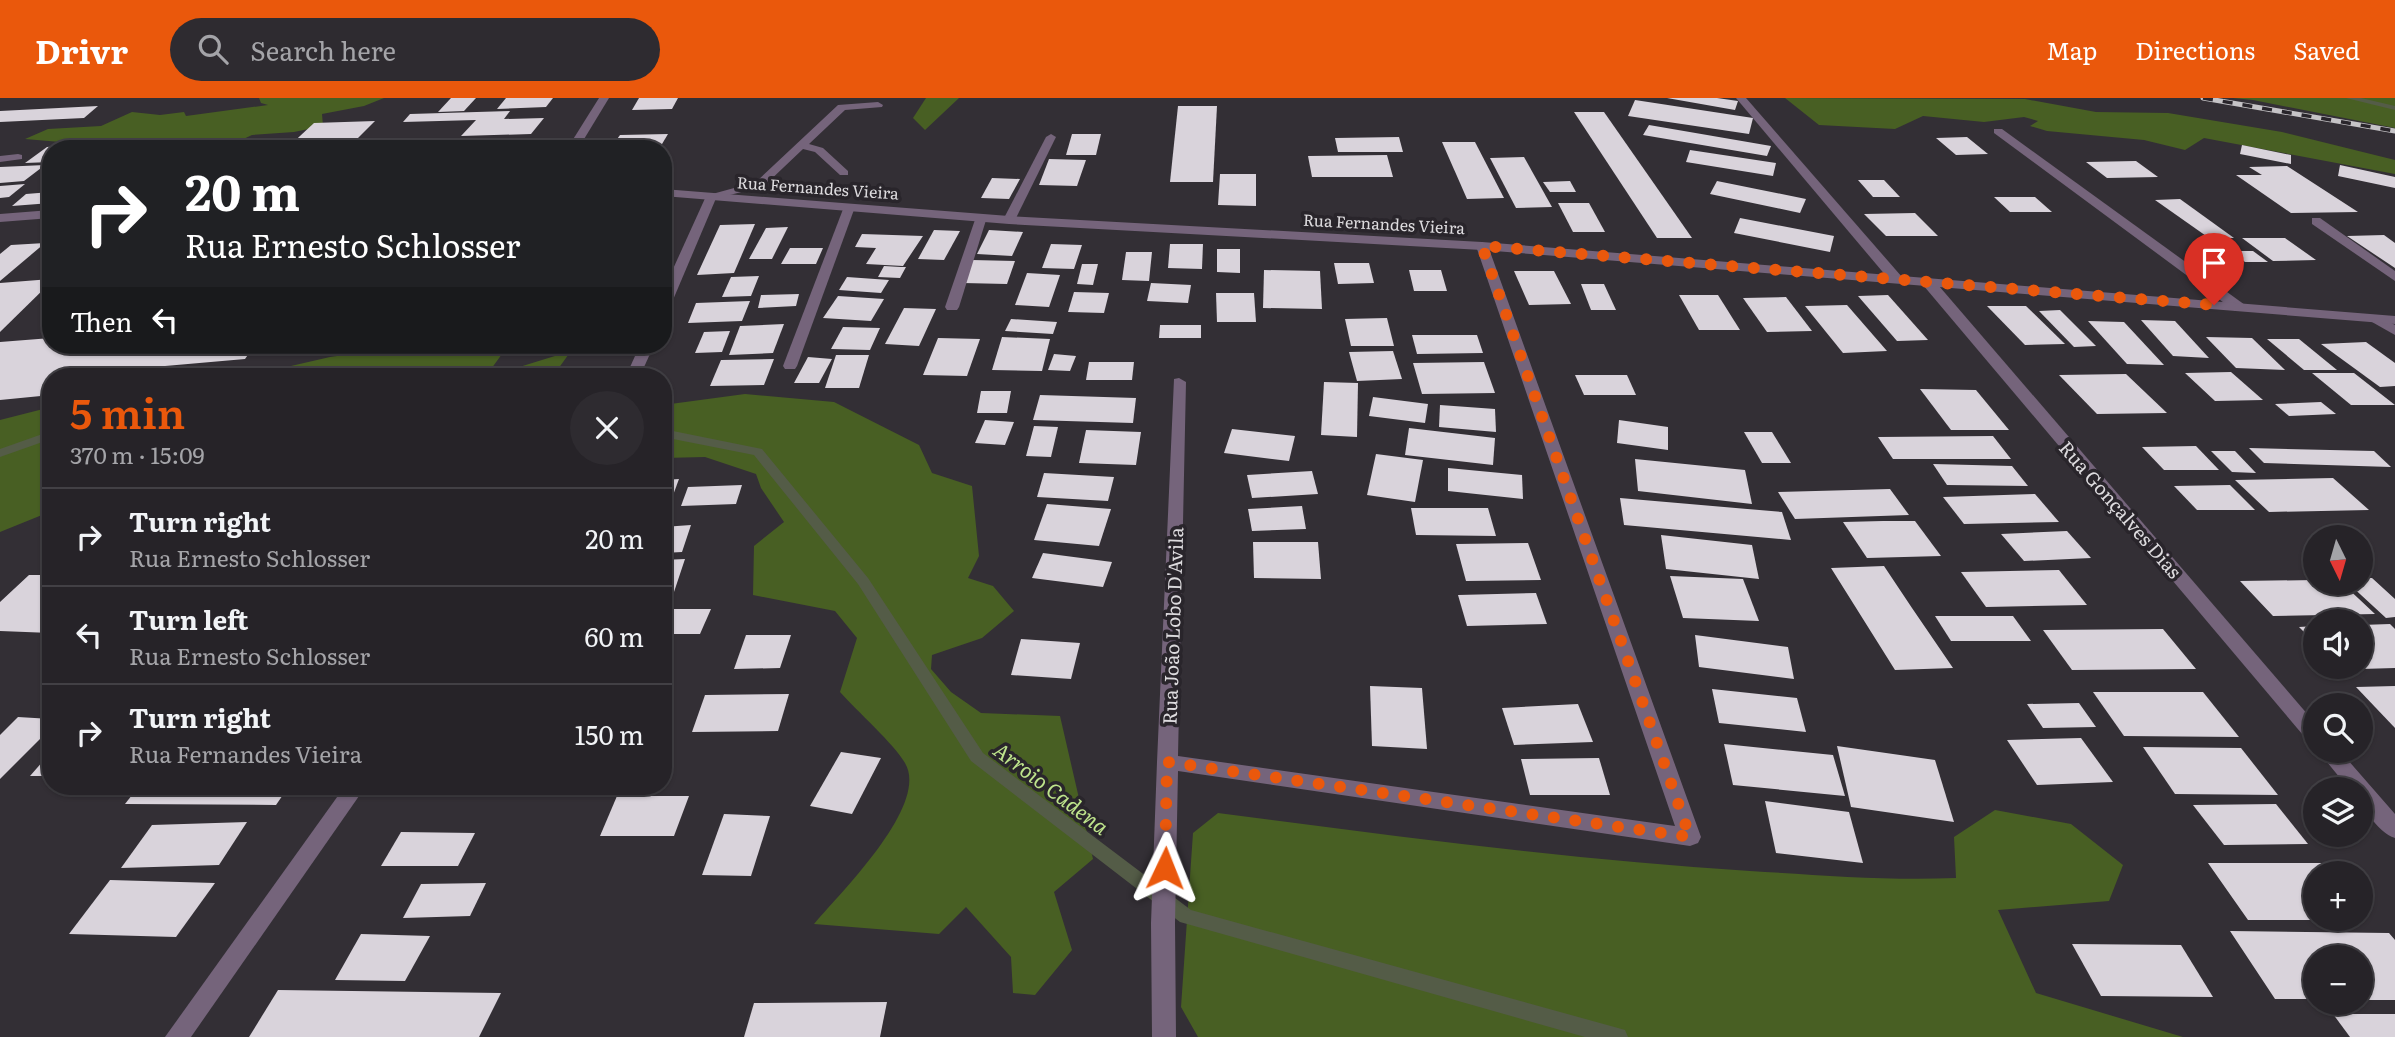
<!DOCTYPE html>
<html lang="en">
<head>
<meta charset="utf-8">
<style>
  body { margin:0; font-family:Literata,serif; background:#2e2b30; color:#f1f3f6; height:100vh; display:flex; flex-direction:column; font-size:26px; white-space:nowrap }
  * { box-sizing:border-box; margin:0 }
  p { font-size:23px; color:#a4a4a8 }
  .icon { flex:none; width:38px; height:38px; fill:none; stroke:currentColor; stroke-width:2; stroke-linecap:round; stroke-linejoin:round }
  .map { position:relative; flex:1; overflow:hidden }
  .panel { position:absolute; left:42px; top:270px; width:630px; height:427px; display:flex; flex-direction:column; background:#262328; border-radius:28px; box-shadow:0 2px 5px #0004,0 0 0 2px #424045 }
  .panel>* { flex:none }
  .top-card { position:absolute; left:42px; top:42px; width:630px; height:214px; border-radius:28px; box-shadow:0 2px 5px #0004,0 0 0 2px #424045; background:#202124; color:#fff; overflow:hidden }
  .needle { width:46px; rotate:175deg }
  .tools { position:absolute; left:2303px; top:427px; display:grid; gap:14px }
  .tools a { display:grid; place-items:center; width:70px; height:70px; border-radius:50%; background:#262328; box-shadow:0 2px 5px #0004,0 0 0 2px #424045; font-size:35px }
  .pin { position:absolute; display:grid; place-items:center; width:60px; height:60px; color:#fff; margin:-72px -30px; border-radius:50% 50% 50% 0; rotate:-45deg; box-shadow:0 0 7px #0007 }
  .pin .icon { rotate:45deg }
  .me { position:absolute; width:77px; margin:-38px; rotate:2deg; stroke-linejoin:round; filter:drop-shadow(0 0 5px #0008) }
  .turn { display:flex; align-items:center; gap:24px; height:147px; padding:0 28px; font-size:32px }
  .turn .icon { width:91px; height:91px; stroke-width:2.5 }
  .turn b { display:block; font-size:49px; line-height:60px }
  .then { display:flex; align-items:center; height:66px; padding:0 28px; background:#0003; gap:14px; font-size:26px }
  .round { display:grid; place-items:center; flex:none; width:74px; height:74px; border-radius:37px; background:#2e2b30 }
  .head { display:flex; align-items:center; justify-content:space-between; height:119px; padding:0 28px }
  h1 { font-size:42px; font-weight:600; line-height:52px; color:#ea580c }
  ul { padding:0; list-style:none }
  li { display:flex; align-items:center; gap:21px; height:98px; padding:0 28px; border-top:2px solid #424045 }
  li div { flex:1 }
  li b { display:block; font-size:26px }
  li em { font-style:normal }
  header { display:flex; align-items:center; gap:42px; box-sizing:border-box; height:98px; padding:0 35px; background:#ea580c; color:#fff }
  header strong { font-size:33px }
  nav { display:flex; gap:38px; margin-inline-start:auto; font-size:24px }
  .search { width:490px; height:63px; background:#2e2b30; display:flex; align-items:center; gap:18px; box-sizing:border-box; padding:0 24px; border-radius:38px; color:#a4a4a8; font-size:26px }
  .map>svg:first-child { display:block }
</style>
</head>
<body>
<header>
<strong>Drivr</strong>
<div class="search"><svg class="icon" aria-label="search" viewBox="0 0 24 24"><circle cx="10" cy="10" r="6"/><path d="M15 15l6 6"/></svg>Search here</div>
<nav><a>Map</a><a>Directions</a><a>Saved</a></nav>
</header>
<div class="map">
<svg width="2395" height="939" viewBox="0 0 2395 939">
  <rect width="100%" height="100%" fill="#332f35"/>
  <!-- forest -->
  <g fill="#485f23">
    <path d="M259,0H384L364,8L322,16L323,28L294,34L252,37L222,51H149L146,47L105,50L113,45L84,46L25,41L48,31L101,28L132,14L160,17L184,14L186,18L268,7L261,5Z"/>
    <path d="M926,0H959L925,32L913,20Z"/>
    <path d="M1785,0L2025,1L2096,14L2168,15L2282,34L2395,62V76L2204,40L2185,52L2144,42L2047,33L2030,28L2038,23L2024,19L1984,24L1923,18L1895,31L1819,27Z"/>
    <path d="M2233,0H2395V30L2253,2Z"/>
    <path d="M390,247H454L502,256L486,278H248L330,259L386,251Z"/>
    <path d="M571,253L553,278H490Z"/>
    <path d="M745,296L834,304L919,347L932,375L972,388L979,458L968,480L993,488L1014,513L982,540L932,557L931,571L951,594L981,615L1060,618L1093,761L1054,794L1072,852L1035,897L1013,895L1011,859L966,809L939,836L814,826C840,795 930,707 905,665C895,647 856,612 840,594L857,540L835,513L753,497L754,448L784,424L761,390L756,376L705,359L663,360V307Z"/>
    <path d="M51,309V417H42L0,434V322Z"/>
    <path d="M1995,712L2071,726L2123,767L2109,803L1998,812L2036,895L2183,939H1198L1181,909L1193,735L1218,715C1395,738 1572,762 1750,773C1819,777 1887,783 1956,780L1954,739Z"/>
  </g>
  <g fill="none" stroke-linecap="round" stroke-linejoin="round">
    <!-- stream -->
    <g fill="#545c47" fill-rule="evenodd">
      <path d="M2346,0H2361L2395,8V12Z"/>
      <path d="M663,331L762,351L868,480L983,655L1191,812L1618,930L1625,932L1628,939H1585L1180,824L971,663L858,486L754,357L663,339Z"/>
      <path d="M51,333V341L0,359V351Z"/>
    </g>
  </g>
  <!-- building -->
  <g fill="#d9d3db">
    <path d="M451,0H476L464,13L438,14Z"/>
    <path d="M506,0H553L546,9L497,11Z"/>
    <path d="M639,0H678L672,11L632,12Z"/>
    <path d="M1667,0H1717L1738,3L1735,12Z"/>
    <path d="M1635,2L1753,20L1749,36L1628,18Z"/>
    <path d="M98,8L84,20L0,24V13Z"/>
    <path d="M1178,8H1217L1213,84H1170Z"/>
    <path d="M510,13L504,21L544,20L531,36L461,38L476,22L403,24L410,16Z"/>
    <path d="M1574,14H1604L1692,140H1657Z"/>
    <path d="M375,23L347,51H286L314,25Z"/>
    <path d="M1649,27L1771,48L1767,58L1643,37Z"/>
    <path d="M668,36L659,51H610L620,37Z"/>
    <path d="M1072,36H1101L1096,57H1066Z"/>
    <path d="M1399,39L1403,54H1338L1335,40Z"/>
    <path d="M1967,39L1988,56L1956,57L1936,40Z"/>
    <path d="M1442,44H1475L1504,100L1467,101Z"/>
    <path d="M71,47L67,51H51V64L25,65L47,49Z"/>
    <path d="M2242,47L2291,57V66L2240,56Z"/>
    <path d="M1690,52L1776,65L1773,78L1686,64Z"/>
    <path d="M1387,57L1393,79H1312L1308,58Z"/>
    <path d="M1524,59L1552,109L1516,110L1490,60Z"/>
    <path d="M1049,61L1086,62L1077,88L1039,87Z"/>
    <path d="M2136,63L2158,79L2107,80L2086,64Z"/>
    <path d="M45,67L24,83L0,85V69Z"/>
    <path d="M2340,67L2395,79V90L2338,78Z"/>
    <path d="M2287,68L2321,90L2358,114L2291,115L2236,77H2262L2249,69Z"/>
    <path d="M1220,76H1256V108L1218,107Z"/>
    <path d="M992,80L1020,81L1009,101L981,100Z"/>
    <path d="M1858,82H1884L1900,99H1873Z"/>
    <path d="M1570,83L1576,94H1550L1543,84Z"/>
    <path d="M1717,83L1806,101L1800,115L1710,96Z"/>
    <path d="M25,86L9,99L0,100V88Z"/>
    <path d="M51,94V105L12,108L26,96Z"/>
    <path d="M1994,99H2035L2052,114H2010Z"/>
    <path d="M2180,101L2234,140H2209L2155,102Z"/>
    <path d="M1558,105H1589L1605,134H1573Z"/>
    <path d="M1915,115L1938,138H1886L1864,116Z"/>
    <path d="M1740,120L1834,138L1830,154L1734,135Z"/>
    <path d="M755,126L734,175L697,177L720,127Z"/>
    <path d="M788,129L772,161H749L766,130Z"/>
    <path d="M934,132L960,133L944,162L918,161Z"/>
    <path d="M989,132L1023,134L1012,158L977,156Z"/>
    <path d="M862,136L923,138L903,168L866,166L876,150L855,149Z"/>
    <path d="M2384,137L2395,145V170L2347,138Z"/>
    <path d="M2242,140H2285L2316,162L2273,163Z"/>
    <path d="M45,145L0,183V156L11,147Z"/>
    <path d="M1051,146L1082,147L1074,171L1042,170Z"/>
    <path d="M1170,146H1203L1202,171L1168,170Z"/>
    <path d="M790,150H823L816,166H781Z"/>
    <path d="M1217,151H1240V175L1217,174Z"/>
    <path d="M2230,153H2253L2268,164H2245Z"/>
    <path d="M1126,154H1152L1149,183L1122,182Z"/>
    <path d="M972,162L1015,163L1007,186L963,185Z"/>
    <path d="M1334,165H1369L1374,185L1338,186Z"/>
    <path d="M1082,166H1098L1093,187L1077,186Z"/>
    <path d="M884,168L901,169H906L900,180L878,179Z"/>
    <path d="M1264,172L1320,173L1322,211L1263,210Z"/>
    <path d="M1409,172H1441L1447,193H1414Z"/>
    <path d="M1514,173H1554L1571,206L1529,207Z"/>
    <path d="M1027,175L1060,177L1049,209L1015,207Z"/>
    <path d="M759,178L751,198L722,199L731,179Z"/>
    <path d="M847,179L889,182L881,195L839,192Z"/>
    <path d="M51,181V184L0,234V185Z"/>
    <path d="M1151,185L1191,187L1188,205L1147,203Z"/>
    <path d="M1581,186H1604L1616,212H1591Z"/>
    <path d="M1074,194L1109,195L1104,215L1068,214Z"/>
    <path d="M1216,195H1254L1256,224H1217Z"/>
    <path d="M799,196L796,208L758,210L761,197Z"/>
    <path d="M1679,197H1718L1740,232H1699Z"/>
    <path d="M1888,197L1928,242L1897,243L1858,198Z"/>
    <path d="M838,198L884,201L871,223L823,220Z"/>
    <path d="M1786,199L1812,233L1767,234L1743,200Z"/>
    <path d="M750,203L742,223L688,225L696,205Z"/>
    <path d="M1847,207L1887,253L1843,255L1805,208Z"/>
    <path d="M1987,208H2026L2065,246L2025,247Z"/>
    <path d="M904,210L936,211L919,248L885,246Z"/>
    <path d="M2060,212L2096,248L2074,249L2039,213Z"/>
    <path d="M1387,220L1394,248H1351L1345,221Z"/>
    <path d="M1011,221L1057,224L1053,236L1005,233Z"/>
    <path d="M2141,222L2175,223L2209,260L2173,258Z"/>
    <path d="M2088,223L2124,224L2164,267L2127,266Z"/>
    <path d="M784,226L773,255L729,257L740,228Z"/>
    <path d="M1160,227H1201V240H1159Z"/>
    <path d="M843,229L880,230L870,252L831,251Z"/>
    <path d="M730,233L722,254L695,255L704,234Z"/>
    <path d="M1412,237H1477L1483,255L1417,256Z"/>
    <path d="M1002,239L1050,241L1042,273L992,272Z"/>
    <path d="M2206,239L2252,240L2285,272L2236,270Z"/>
    <path d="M51,240V247H255L245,261L51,278V297L0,302V244Z"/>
    <path d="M938,240L980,241L967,278L923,277Z"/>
    <path d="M2267,241H2299L2337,272H2304Z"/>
    <path d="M2366,244L2395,265V288L2380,289L2321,246Z"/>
    <path d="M1393,253L1402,281L1357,283L1349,254Z"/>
    <path d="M1054,256L1076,258L1070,273L1048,272Z"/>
    <path d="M836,257H869L859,290H825Z"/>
    <path d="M808,259L832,261L819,285H794Z"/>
    <path d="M774,261L764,287L710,288L721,262Z"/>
    <path d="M1089,264H1134L1132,282H1086Z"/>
    <path d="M1484,264L1495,295L1422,296L1413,265Z"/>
    <path d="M2231,274L2263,302L2215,303L2185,275Z"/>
    <path d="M2312,275H2354L2395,307H2351Z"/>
    <path d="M2126,276L2167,315L2097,316L2059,277Z"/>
    <path d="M1575,277H1627L1636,297H1584Z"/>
    <path d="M1324,284L1358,285L1357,339L1321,337Z"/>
    <path d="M1920,291L1976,292L2009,332H1951Z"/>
    <path d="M981,293H1011L1007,315H977Z"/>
    <path d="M1040,297L1136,300L1133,325L1033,322Z"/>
    <path d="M1373,299L1428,306L1425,325L1369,318Z"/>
    <path d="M2321,304L2336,316L2289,318L2275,306Z"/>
    <path d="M1440,307L1495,311L1496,334L1439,329Z"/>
    <path d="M985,322L1014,324L1005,347L975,345Z"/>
    <path d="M1619,322L1668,329V352L1617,345Z"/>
    <path d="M1034,328L1058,329L1051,359L1026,358Z"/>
    <path d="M1409,330L1495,340L1493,367L1405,357Z"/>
    <path d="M1232,331L1295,338L1289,363L1224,355Z"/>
    <path d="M1086,332L1141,334L1136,367L1079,365Z"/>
    <path d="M1744,334H1772L1791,365H1762Z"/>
    <path d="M1993,338L2011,361H1893L1878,339Z"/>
    <path d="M2196,348L2219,372H2164L2142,349Z"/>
    <path d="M2249,350L2374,353L2391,369L2264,365Z"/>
    <path d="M2211,353H2235L2256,375L2232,374Z"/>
    <path d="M1376,356L1423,362L1415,404L1367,397Z"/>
    <path d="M1635,361L1745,372L1752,406L1638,393Z"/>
    <path d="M1933,366L2012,368L2028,388L1947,387Z"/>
    <path d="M1448,370L1522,377L1523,401L1448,393Z"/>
    <path d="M1312,373L1318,396L1252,400L1247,377Z"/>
    <path d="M1044,375L1114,379L1108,403L1037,399Z"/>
    <path d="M2333,380L2369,412L2269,414L2235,382Z"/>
    <path d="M679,381L669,408H663V382Z"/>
    <path d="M742,387L736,406L681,408L688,389Z"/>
    <path d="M2230,387L2255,412H2197L2174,388Z"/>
    <path d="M1890,391L1909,417L1795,421L1778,394Z"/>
    <path d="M2035,396L2059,424L1964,426L1943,399Z"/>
    <path d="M1620,400L1782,414L1791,442L1624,427Z"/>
    <path d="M1047,406L1111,411L1099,448L1034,442Z"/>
    <path d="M1302,408L1306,431L1252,433L1248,411Z"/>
    <path d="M1411,410H1488L1496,438L1416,437Z"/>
    <path d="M1883,423H1915L1941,458L1867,460L1843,424Z"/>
    <path d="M691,427L682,454L663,455V429Z"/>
    <path d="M2067,433L2091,460L2024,463L2001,436Z"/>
    <path d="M1661,437L1752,447L1759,481L1666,471Z"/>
    <path d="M1253,444H1318L1321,481L1254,480Z"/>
    <path d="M1528,445L1541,482L1466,483L1456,446Z"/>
    <path d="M1043,455L1112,464L1103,489L1032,480Z"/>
    <path d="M685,461L671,503H663V462Z"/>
    <path d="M1884,468L1912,510L1953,570L1895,572L1831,470Z"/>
    <path d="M2059,472L2087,507L1986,509L1961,474Z"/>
    <path d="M29,477H49L40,486H51V494L45,499H51V535L0,533V504Z"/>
    <path d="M1670,478L1743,481L1759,523L1683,520Z"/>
    <path d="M2361,480H2372L2395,501V519L2386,520L2348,485H2361Z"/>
    <path d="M2315,482V485H2342L2375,516L2273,518L2240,483Z"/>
    <path d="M1536,495L1547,526L1467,528L1458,497Z"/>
    <path d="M663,511H711L700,536H663Z"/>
    <path d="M1935,518H2013L2031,543H1951Z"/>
    <path d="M2390,526L2395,531V570L2361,571V527Z"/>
    <path d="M2315,528V545L2299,529Z"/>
    <path d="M2163,531L2196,571L2072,572L2043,532Z"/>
    <path d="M746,537H791L780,570L734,571Z"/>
    <path d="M1695,537L1788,549L1794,581L1699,569Z"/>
    <path d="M1021,541L1080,545L1071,581L1011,577Z"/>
    <path d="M1370,588L1422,590L1427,651L1372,648Z"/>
    <path d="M2395,588V630L2356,589Z"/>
    <path d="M1712,591L1797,600L1806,634L1719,625Z"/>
    <path d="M2093,594H2203L2239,639L2124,638Z"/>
    <path d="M789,596L778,633L692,634L705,597Z"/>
    <path d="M2079,605L2096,629L2043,630L2027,606Z"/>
    <path d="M1578,606L1593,644L1514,647L1502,610Z"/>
    <path d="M18,619L51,621V630L0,681V637Z"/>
    <path d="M2081,640L2113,684L2037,687L2007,642Z"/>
    <path d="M1724,646L1833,657L1845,698L1733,687Z"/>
    <path d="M1837,648L1935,662L1954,724L1851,709Z"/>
    <path d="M2143,649L2241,650L2278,697L2175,696Z"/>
    <path d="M51,654V678H30Z"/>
    <path d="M841,654L881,660L852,716L810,708Z"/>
    <path d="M1599,660L1610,697H1530L1521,661Z"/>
    <path d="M139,688H289L276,707L125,706Z"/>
    <path d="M617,698H689L674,738H600Z"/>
    <path d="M1765,703L1849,714L1863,765L1776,755Z"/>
    <path d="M2276,706L2308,746L2224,747L2193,707Z"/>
    <path d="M724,716L770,718L751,778L702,777Z"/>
    <path d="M247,724L219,767L121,770L152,727Z"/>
    <path d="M401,734L475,735L458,768H381Z"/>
    <path d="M2208,765H2321L2330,775H2315V822H2248Z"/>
    <path d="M110,782L215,785L176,839L69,836Z"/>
    <path d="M486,785L470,818L403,820L421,786Z"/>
    <path d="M2230,833L2389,835L2395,842V902H2361V859H2315V901H2275Z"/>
    <path d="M361,836L430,838L405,883L335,882Z"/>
    <path d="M2072,846L2181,847L2213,899L2101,898Z"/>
    <path d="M278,892L501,895L479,939H249Z"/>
    <path d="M887,904L880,939H744L754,905Z"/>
    <path d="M2333,916H2395V939H2350Z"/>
  </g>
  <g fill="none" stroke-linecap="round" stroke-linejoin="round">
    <!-- service -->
    <g fill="#75647b" fill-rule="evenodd">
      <path d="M1736,0H1746L1902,179V185H1892Z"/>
      <path d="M878,4L883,7L882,9L845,12L809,46L823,50L848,73V77H840L815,54L803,51L764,88L711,102L705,98L756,84L838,7Z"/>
      <path d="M1994,31H2002L2245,207V213H2235L1994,35Z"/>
      <path d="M1051,36L1056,39L1015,122L1005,125L1003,122L1046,39Z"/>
      <path d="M18,56L22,57V61L0,64V58Z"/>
      <path d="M845,106L855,109L797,268L795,271H785L783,268Z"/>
      <path d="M977,116L987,119L959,209L957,212H947L945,209Z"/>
      <path d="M2312,120H2320L2395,173V183L2312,126Z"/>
    </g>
    <!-- minor -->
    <g fill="#75647b" fill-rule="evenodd">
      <path d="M599,0H609L578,51H567Z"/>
      <path d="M707,96L717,98L670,209L663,213V193Z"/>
      <path d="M1482,144L1488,148L1701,739L1698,745L1690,748L1178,673L1175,825L1176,939H1152L1151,825L1157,664L1174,281L1179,280L1186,284L1178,658L1675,728L1476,148Z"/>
      <path d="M1928,180L1933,181L2315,625V646L2308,643L1923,187L1921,184Z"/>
      <path d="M2377,217L2395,227V237L2372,224V218Z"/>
      <path d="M640,247H654L640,278H626Z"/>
      <path d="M2318,653H2340L2395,716V740C2377,734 2361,709 2361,691H2349Z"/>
      <path d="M345,688H366L191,939H165Z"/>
    </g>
    <!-- tertiary -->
    <g fill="#75647b" fill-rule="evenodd">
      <path d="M663,91L1009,118L1482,144L2395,218V226L1482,152L1009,126L663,98Z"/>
      <path d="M51,112V120L0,124V116Z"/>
    </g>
    <!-- rail casing -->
    <g stroke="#c5c3c6" stroke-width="5">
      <path id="rail" d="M2203,0L2395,33"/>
    </g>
    <!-- rail -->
    <use href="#rail" stroke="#29252b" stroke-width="3.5" stroke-dasharray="10" stroke-linecap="butt"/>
  </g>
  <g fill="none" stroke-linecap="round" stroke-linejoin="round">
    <!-- route -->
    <path stroke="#ea580c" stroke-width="12" stroke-dasharray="0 21.6" d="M1165,770L1167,664L1690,739L1482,148L2214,207"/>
  </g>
  <g text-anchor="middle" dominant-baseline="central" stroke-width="7" stroke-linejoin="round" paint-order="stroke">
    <!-- far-street labels -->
    <g font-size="16" fill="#dddbde" stroke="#29252b">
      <text transform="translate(818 89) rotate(4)">Rua Fernandes Vieira</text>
      <text transform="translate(1384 125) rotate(3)">Rua Fernandes Vieira</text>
    </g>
    <!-- street labels -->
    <g font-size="19" fill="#dddbde" stroke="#29252b">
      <text transform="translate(2121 411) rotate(49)">Rua Gonçalves Dias</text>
      <text transform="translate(1172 528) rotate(-88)">Rua João Lobo D'Avila</text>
    </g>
    <!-- water labels -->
    <g font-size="21" font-style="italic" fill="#bee48c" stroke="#29252b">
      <text transform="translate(1052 689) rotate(37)">Arroio Cadena</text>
    </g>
  </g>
</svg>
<div class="tools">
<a><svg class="needle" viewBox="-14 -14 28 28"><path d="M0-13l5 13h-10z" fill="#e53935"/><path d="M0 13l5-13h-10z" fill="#a4a4a8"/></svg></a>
<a><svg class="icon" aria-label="sound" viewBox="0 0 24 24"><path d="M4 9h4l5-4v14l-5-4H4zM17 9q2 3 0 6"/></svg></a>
<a><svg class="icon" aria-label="search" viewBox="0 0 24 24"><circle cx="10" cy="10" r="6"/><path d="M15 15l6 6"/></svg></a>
<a><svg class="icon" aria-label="layers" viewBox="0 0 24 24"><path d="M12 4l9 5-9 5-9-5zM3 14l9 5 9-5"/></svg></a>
<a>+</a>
<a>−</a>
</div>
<div class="pin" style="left:2214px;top:207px;background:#d93025"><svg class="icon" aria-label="arrive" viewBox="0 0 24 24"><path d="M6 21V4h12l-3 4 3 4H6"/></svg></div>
<svg class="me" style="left:1165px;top:770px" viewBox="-20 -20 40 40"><path d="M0-17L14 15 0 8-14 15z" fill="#ea580c" stroke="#fff" stroke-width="4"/></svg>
<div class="top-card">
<div class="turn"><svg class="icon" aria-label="right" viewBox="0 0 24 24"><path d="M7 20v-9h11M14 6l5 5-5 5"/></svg><div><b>20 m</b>Rua Ernesto Schlosser</div></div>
<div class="then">Then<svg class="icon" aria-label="left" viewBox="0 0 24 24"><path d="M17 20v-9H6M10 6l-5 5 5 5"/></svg></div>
</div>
<section class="panel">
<div class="head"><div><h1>5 min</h1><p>370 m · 15:09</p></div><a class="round"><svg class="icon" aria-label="close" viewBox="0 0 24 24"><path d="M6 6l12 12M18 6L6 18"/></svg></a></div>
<ul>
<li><svg class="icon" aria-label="right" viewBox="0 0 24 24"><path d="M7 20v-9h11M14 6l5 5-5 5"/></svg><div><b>Turn right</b><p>Rua Ernesto Schlosser</p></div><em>20 m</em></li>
<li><svg class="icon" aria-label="left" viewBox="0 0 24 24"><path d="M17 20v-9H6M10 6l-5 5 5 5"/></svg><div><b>Turn left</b><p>Rua Ernesto Schlosser</p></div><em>60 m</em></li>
<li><svg class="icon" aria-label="right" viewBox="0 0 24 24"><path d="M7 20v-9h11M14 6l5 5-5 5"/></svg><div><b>Turn right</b><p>Rua Fernandes Vieira</p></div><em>150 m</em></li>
</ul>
</section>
</div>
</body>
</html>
